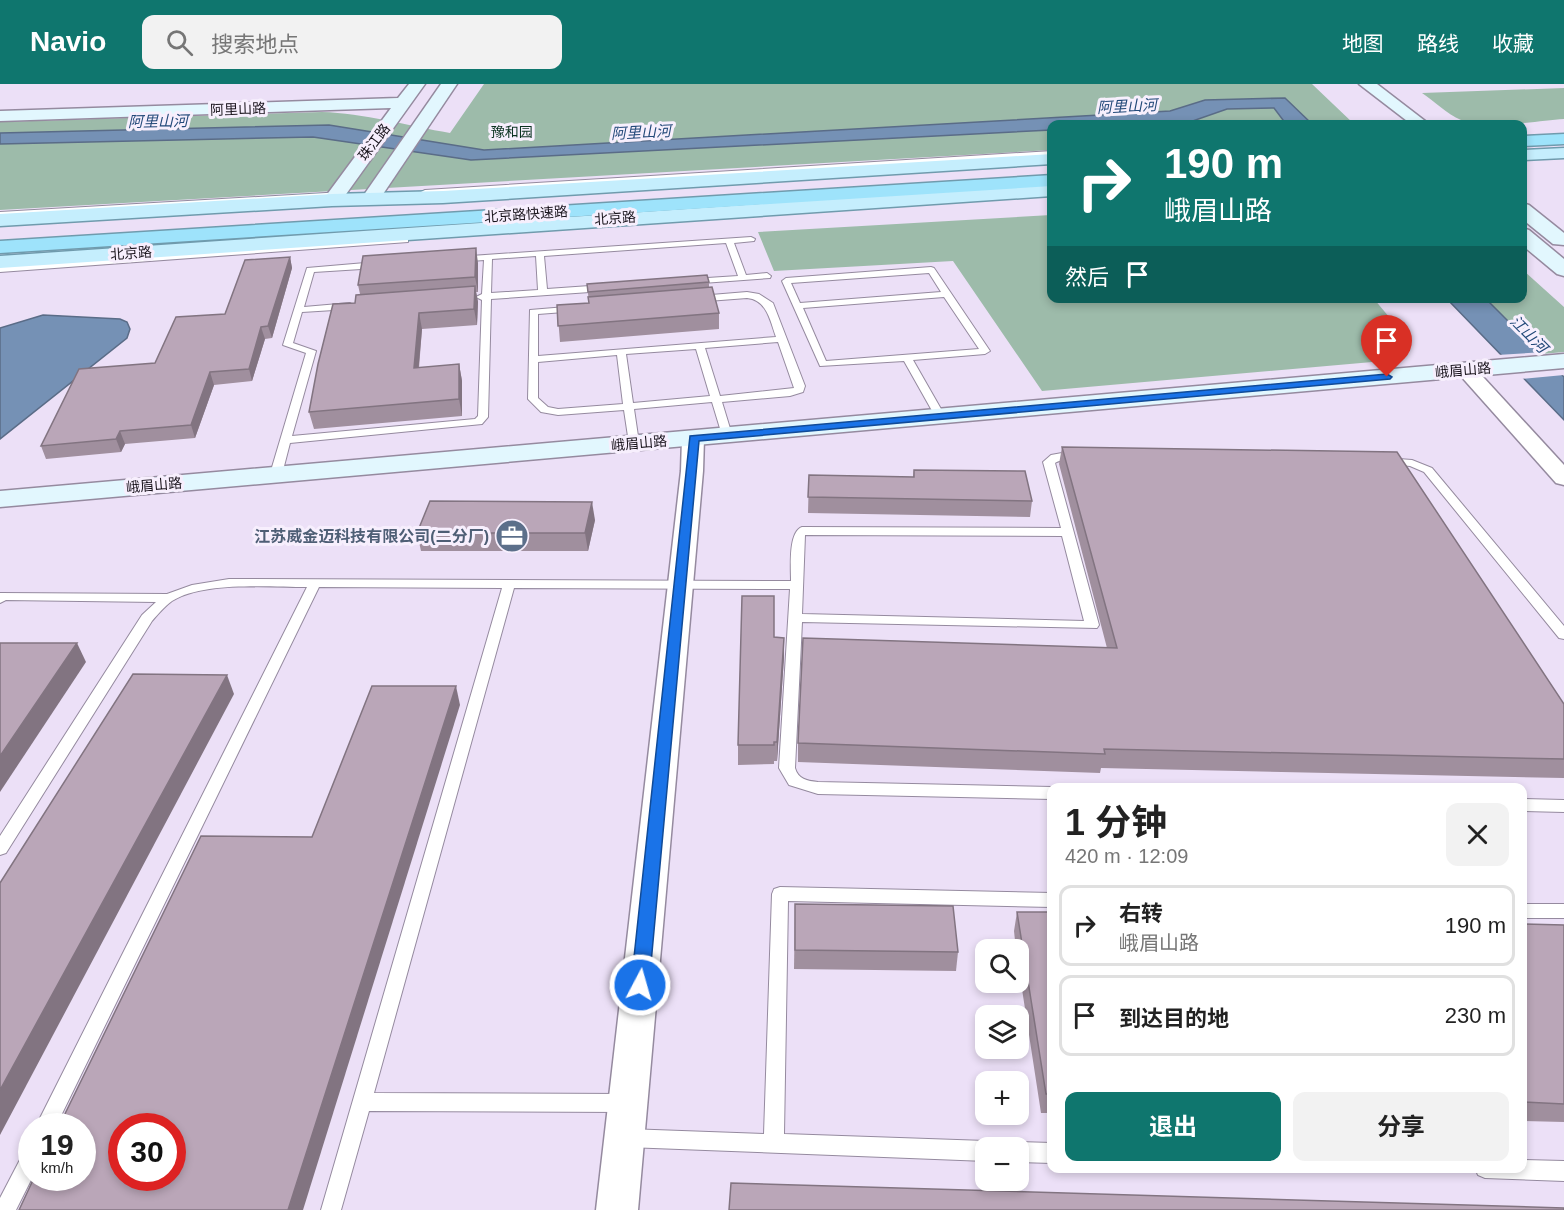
<!DOCTYPE html>
<html lang="zh">
<head>
<meta charset="utf-8">
<style>
  body { margin:0; font-family:Helvetica,"Noto Sans SC",sans-serif; background:#f2f2f2; color:#222; height:100vh; display:flex; flex-direction:column; font-size:22px; white-space:nowrap }
  * { box-sizing:border-box; margin:0 }
  p { font-size:20px; color:#767676 }
  .icon { flex:none; width:33px; height:33px; fill:none; stroke:currentColor; stroke-width:2; stroke-linecap:round; stroke-linejoin:round }
  .map { position:relative; flex:1; overflow:hidden }
  .sheet { position:absolute; left:1047px; top:699px; width:480px; height:390px; display:flex; flex-direction:column; background:#fff; border-radius:12px; box-shadow:0 3px 9px #0003 }
  .sheet>* { flex:none }
  .top-card { position:absolute; left:1047px; top:36px; width:480px; height:183px; border-radius:12px; box-shadow:0 3px 9px #0003; background:#0f766e; color:#fff; overflow:hidden }
  .tools { position:absolute; left:975px; top:855px; display:grid; gap:12px }
  .tools a { display:grid; place-items:center; width:54px; height:54px; border-radius:12px; background:#fff; box-shadow:0 3px 9px #0003; font-size:30px }
  .speed { position:absolute; left:18px; top:1029px; display:flex; gap:12px; font-size:30px; font-weight:700; text-align:center }
  .speed>* { display:grid; place-content:center; width:78px; height:78px; border-radius:50%; background:#fff; box-shadow:0 3px 9px #0003; line-height:1 }
  .speed small { font-size:15px; font-weight:400 }
  .speed .limit { border:9px solid #d22; background:#fff; color:#111 }
  .pin { position:absolute; display:grid; place-items:center; width:51px; height:51px; color:#fff; margin:-62px -26px; border-radius:50% 50% 50% 0; rotate:-45deg; box-shadow:0 0 6px #0007 }
  .pin .icon { rotate:45deg }
  .me { position:absolute; width:66px; margin:-33px; rotate:6deg; stroke-linejoin:round; filter:drop-shadow(0 0 4px #0008) }
  .turn { display:flex; align-items:center; gap:21px; height:126px; padding:0 18px; font-size:27px }
  .turn .icon { width:78px; height:78px; stroke-width:2.5 }
  .turn b { display:block; font-size:42px; line-height:51px }
  .then { display:flex; align-items:center; height:57px; padding:0 18px; background:#0003; gap:12px; font-size:22px }
  .round { display:grid; place-items:center; flex:none; width:63px; height:63px; border-radius:12px; background:#f2f2f2 }
  .summary { display:flex; align-items:center; justify-content:space-between; height:102px; padding:0 18px }
  h1 { font-size:36px; font-weight:700; line-height:45px }
  .button { display:flex; gap:12px; margin-top:auto; padding:12px 18px }
  .button a { flex:1; height:69px; border-radius:12px; background:#0f766e; color:#fff; font-size:24px; font-weight:700; line-height:69px; text-align:center }
  .button a+a { background:#f2f2f2; color:#222 }
  ul { padding:0; list-style:none }
  li { display:flex; align-items:center; gap:18px; height:81px; margin:0 12px 9px; padding:0 6px; border:3px solid #e0e0e0; border-radius:12px }
  li div { flex:1 }
  li b { display:block; font-size:22px }
  li em { font-style:normal }
  header { display:flex; align-items:center; gap:36px; box-sizing:border-box; height:84px; padding:0 30px; background:#0f766e; color:#fff }
  header strong { font-size:28px }
  nav { display:flex; gap:33px; margin-inline-start:auto; font-size:21px }
  .search { width:420px; height:54px; background:#f2f2f2; display:flex; align-items:center; gap:15px; box-sizing:border-box; padding:0 21px; border-radius:12px; color:#767676; font-size:22px }
  .map>svg:first-child { display:block }
</style>
</head>
<body>
<header>
<strong>Navio</strong>
<div class="search"><svg class="icon" aria-label="search" viewBox="0 0 24 24"><circle cx="10" cy="10" r="6"/><path d="M15 15l6 6"/></svg>搜索地点</div>
<nav><a>地图</a><a>路线</a><a>收藏</a></nav>
</header>
<div class="map">
<svg width="1564" height="1126" viewBox="0 0 1564 1126">
  <rect width="100%" height="100%" fill="#ece0f7"/>
  <!-- green -->
  <g fill="#9dbbaa">
    <path d="M484,0H1312L1354,40H1052L1051,66L0,126V38L322,28C363,29 409,42 450,49Z"/>
    <path d="M1564,4V35C1535,37 1488,46 1461,36C1447,30 1434,17 1422,9Z"/>
    <path d="M1051,131L1052,214L1374,215L1400,246L1364,250L1395,276L1042,307L953,177L774,187L758,148Z"/>
    <path d="M1523,186L1564,223V268L1542,270L1486,215L1522,214Z"/>
  </g>
  <!-- water -->
  <g fill="#7591b5" stroke="#5a6c87" stroke-width="1.5">
    <path d="M1285,14L1312,40H1286L1274,24L1227,25L1187,39L1052,40L1051,46L471,76L313,53L0,60V49L329,41L484,66L1170,27L1205,16Z"/>
    <path d="M1447,215H1486L1564,293V336Z"/>
    <path d="M43,231L120,235L127,238L130,245L127,254L0,355V244Z"/>
  </g>
  <!-- pier -->
  <path fill="#ece0f7" d="M1544,268L1564,291L1520,295L1497,271Z"/>
  <g fill="none" stroke-linecap="round" stroke-linejoin="round">
    <!-- lane casing -->
    <g stroke="#958a9f" stroke-width="2">
      <g id="lane">
        <path d="M1052,67V71L425,110L421,108L425,106Z"/>
        <path d="M343,108L344,110L340,112L0,132V128Z"/>
        <path d="M751,153L755,155L754,157L734,159L746,191L767,189L771,192L770,194L689,200V196L692,195L738,192L726,159L544,172L547,205L604,201L608,204L604,207L491,215L488,333L482,340L290,359L282,390L276,393L270,390L306,269L283,261L307,184L377,178L381,181L377,184L314,188L304,223L350,219L355,222L350,225L302,228L293,259L316,267L292,352L475,335L478,332L482,216L476,213L482,210L484,176L459,178L455,175L456,173ZM536,172L538,206L491,209L492,175Z"/>
        <path d="M405,154H408V158L0,188V182Z"/>
        <path d="M931,183L934,184L990,267L985,270L913,276L945,332L940,335L935,332L904,277L820,282L782,197L786,194ZM929,189L941,208L800,219L791,199ZM944,213L979,265L826,277L803,224Z"/>
        <path d="M747,208L759,210L773,219L805,302L803,308L790,312L722,318L732,351L731,353L727,354L722,351L712,318L634,325L639,359L634,362L629,359L624,326L558,331L541,328L528,315L530,226ZM747,214C767,216 770,236 776,253L538,272V230ZM778,258L794,304L720,312L705,264ZM696,265L710,312L633,319L626,270ZM617,271L623,320L558,325L548,323L538,314V278Z"/>
        <path d="M1062,369H1078L1084,372C1076,379 1064,373 1055,379L1099,541L1097,544L802,538L795,684C798,695 807,697 818,698L1052,703V715L818,710L789,701L779,684L790,505L514,504L374,1009L626,1010L633,1013L636,1019L633,1025L626,1028L369,1027L341,1126H321L502,504L319,503L56,1042H36L307,503C271,503 203,497 172,517C165,522 158,530 152,537L6,769L0,771V752L142,531L156,518L6,516L0,519V509L167,510L192,501L229,495L791,497C791,484 788,448 802,443L1061,444L1043,378L1051,371ZM805,451L1062,452L1084,537L802,530Z"/>
        <path d="M1385,374L1412,376L1432,384L1564,542V555L1559,554L1424,388L1410,382L1381,379V375Z"/>
        <path d="M1522,715L1564,716V728L1522,727Z"/>
        <path d="M780,803L1052,809V823L788,817L784,1050L986,1057L993,1060L994,1064H986V1077L627,1063L620,1061L617,1054L620,1047L627,1045L764,1050L772,810L774,805Z"/>
        <rect x="1522" y="820" width="42" height="14"/>
        <path d="M1018,1058L1052,1059V1079L1018,1078V1064H1010Z"/>
        <path d="M32,1064V1094L16,1126H0V1114L25,1066Z"/>
        <path d="M1522,1076L1564,1077V1097L1485,1094L1478,1091L1475,1084H1522Z"/>
      </g>
    </g>
    <!-- street casing -->
    <g stroke="#958a9f" stroke-width="3">
      <g id="street">
        <path d="M1466,280L1473,282L1564,381V401L1556,399L1459,290L1456,286L1459,282Z"/>
        <path d="M693,348L701,349L704,354L703,387L638,1126H596L681,387L682,354L685,349Z"/>
      </g>
    </g>
    <!-- secondary casing -->
    <g stroke="#958a9f" stroke-width="3">
      <g id="secondary">
        <path d="M409,0H425L339,120H325L323,116L391,24L0,37V27L398,14Z"/>
        <path d="M441,0H457L377,119H363L361,115Z"/>
        <path d="M1359,0H1377L1429,40H1411Z"/>
        <path d="M1522,119L1529,121L1564,149V161L1553,160L1522,135Z"/>
        <path d="M1522,144L1529,146L1564,175V192L1557,190L1522,161Z"/>
        <path d="M1564,270V284L0,423V407Z"/>
      </g>
    </g>
    <!-- primary casing -->
    <g stroke="#709bad" stroke-width="3">
      <g id="primary">
        <path d="M1564,64V74L1522,76V66Z"/>
        <path d="M1052,70V80L443,119L332,122L0,142V130L332,110L443,107Z"/>
        <path d="M1052,100V112L0,184V172Z"/>
      </g>
    </g>
    <!-- highway casing -->
    <g stroke="#709bad" stroke-width="3">
      <g id="highway">
        <path d="M1564,50V60L1522,62V52Z"/>
        <path d="M1052,91V102L0,169V157Z"/>
      </g>
    </g>
    <!-- lane -->
    <use href="#lane" fill="#fff" fill-rule="evenodd"/>
    <!-- street -->
    <use href="#street" fill="#fff" fill-rule="evenodd"/>
    <!-- secondary -->
    <use href="#secondary" fill="#e2f7fe" fill-rule="evenodd"/>
    <!-- primary -->
    <use href="#primary" fill="#c5eefd" fill-rule="evenodd"/>
    <!-- highway -->
    <use href="#highway" fill="#9ee3fb" fill-rule="evenodd"/>
  </g>
  <!-- wall -->
  <g fill="#a08f9e">
    <path d="M290,173L292,184L272,254L265,255L252,297L214,301L195,354L125,360L121,368L46,375L41,362L155,279L225,230Z"/>
    <path d="M478,179V208H476L478,218L477,241L422,245L419,284L459,280L462,297V332L314,345L309,328L360,210L358,201Z"/>
    <path d="M709,198V204L719,229V245L560,258L557,221L589,219L587,200Z"/>
    <path d="M1062,363L1564,620V694L1101,684L1100,689L798,678V659L1107,564L1059,380Z"/>
    <path d="M914,386L1032,417L1030,433L808,429L809,391L913,393Z"/>
    <path d="M595,436L588,467H421L417,449Z"/>
    <path d="M774,553L784,573L777,677H774V680L738,681V661Z"/>
    <path d="M795,820L958,868L956,887L794,885Z"/>
    <path d="M1017,828H1052V1029H1041L1018,879V866H1016L1014,847Z"/>
    <path d="M1522,840L1564,841V1038L1522,1037Z"/>
  </g>
  <!-- shaded-wall -->
  <g fill="#827481">
    <path d="M476,164L478,179V208L475,193Z"/>
    <path d="M290,173L292,184L272,254L268,242Z"/>
    <path d="M475,202L478,218L477,241L474,225Z"/>
    <path d="M419,229L422,245L417,301L414,284Z"/>
    <path d="M261,243L265,255L252,297L249,285Z"/>
    <path d="M459,280L462,297V332L459,315Z"/>
    <path d="M210,288L214,301L195,354L191,341Z"/>
    <path d="M120,347L125,360L121,368L116,355Z"/>
    <path d="M592,418L595,436L588,467L585,449Z"/>
    <path d="M784,554V573L777,677V658Z"/>
    <path d="M77,559L86,578L0,708V672Z"/>
    <path d="M227,591L234,610L0,1051V1006Z"/>
    <path d="M456,602L460,621L303,1126H288Z"/>
  </g>
  <!-- building -->
  <g fill="#baa6b8" stroke="#827481" stroke-width="1.5" fill-rule="evenodd">
    <path d="M476,164L475,193L358,201L363,172Z"/>
    <path d="M290,173L268,242L261,243L249,285L210,288L191,341L120,347L116,355L41,362L79,285L155,279L176,233L225,230L245,176Z"/>
    <path d="M707,191L709,198L588,208L587,200Z"/>
    <path d="M475,202L474,225L419,229L414,284L459,280V315L309,328L318,280L333,220L355,219L356,211Z"/>
    <path d="M712,203L719,229L558,242L557,221L589,219L588,213Z"/>
    <path d="M1062,363L1397,368L1564,620V675L1104,665L1105,670L798,659L803,554L1117,564Z"/>
    <path d="M914,386L1025,387L1032,417L808,413L809,391L914,393Z"/>
    <path d="M430,417L592,418L585,449H417Z"/>
    <path d="M742,512H774V553L784,554L777,658H774V661H738Z"/>
    <path d="M0,559H77L0,672Z"/>
    <path d="M133,590L227,591L0,1006V799Z"/>
    <path d="M372,602H456L288,1126H19L34,1094H82V1042H59L201,752L312,753ZM122,1042H172V1094H122Z"/>
    <path d="M795,820L953,822L958,868L795,866Z"/>
    <path d="M1017,828H1052V1010H1046Z"/>
    <path d="M1522,840L1564,841V1020L1522,1018Z"/>
    <path d="M731,1099L1564,1124V1126H729Z"/>
  </g>
  <!-- route -->
  <path fill="#1a73e8" stroke="#114b97" stroke-width="1.5" d="M1387,290L1392,293L1390,295L699,357L649,901L647,906L640,909L634,906L631,901L690,352Z"/>
  <!-- icons -->
  <defs>
    <g id="office-disc" transform="scale(1.725)"><circle r="9.5" fill="#5c6f8a" stroke="#f7effd"/><path d="M-6-3h4V-5.5h4V-3h4V5H-6ZM-1-4.5V-3h2v-1.5ZM-6 0V1H6V0Z" fill="#fff"/></g>
  </defs>
  <g fill-rule="evenodd">
    <use href="#office-disc" x="512" y="452"/>
  </g>
  <g text-anchor="middle" dominant-baseline="central" stroke-width="6" stroke-linejoin="round" paint-order="stroke">
    <!-- far-street labels -->
    <g font-size="14" fill="#1a151d" stroke="#f7effd">
      <text transform="translate(238 25) rotate(-2)">阿里山路</text>
      <text transform="translate(374 58) rotate(-53)">珠江路</text>
      <text transform="translate(526 130) rotate(-4)">北京路快速路</text>
      <text transform="translate(615 134) rotate(-4)">北京路</text>
      <text transform="translate(131 169) rotate(-4)">北京路</text>
      <text transform="translate(1463 286) rotate(-5)">峨眉山路</text>
      <text transform="translate(639 359) rotate(-5)">峨眉山路</text>
      <text transform="translate(154 401) rotate(-5)">峨眉山路</text>
    </g>
    <!-- far-park labels -->
    <g font-size="14" fill="#0b3220" stroke="#f7effd">
      <text x="512" y="48">豫和园</text>
    </g>
    <!-- far-water labels -->
    <g font-size="15" font-style="italic" fill="#224979" stroke="#f7effd">
      <text transform="translate(1127 22) rotate(-3)">阿里山河</text>
      <text transform="translate(158 37) rotate(-1)">阿里山河</text>
      <text transform="translate(641 48) rotate(-3)">阿里山河</text>
      <text transform="translate(1529 250) rotate(45)">江山河</text>
    </g>
    <!-- service labels -->
    <g font-size="16" font-weight="bold" fill="#4e5e75" stroke="#f7effd" text-anchor="end">
      <text x="489" y="452">江苏威金迈科技有限公司(二分厂)</text>
    </g>
  </g>
</svg>
<div class="tools">
<a><svg class="icon" aria-label="search" viewBox="0 0 24 24"><circle cx="10" cy="10" r="6"/><path d="M15 15l6 6"/></svg></a>
<a><svg class="icon" aria-label="layers" viewBox="0 0 24 24"><path d="M12 4l9 5-9 5-9-5zM3 14l9 5 9-5"/></svg></a>
<a>+</a>
<a>−</a>
</div>
<div class="speed"><div>19<small>km/h</small></div><div class="limit">30</div></div>
<div class="pin" style="left:1387px;top:293px;background:#d93025"><svg class="icon" aria-label="arrive" viewBox="0 0 24 24"><path d="M6 21V4h12l-3 4 3 4H6"/></svg></div>
<svg class="me" style="left:640px;top:901px" viewBox="-20 -20 40 40"><circle r="17" fill="#1a73e8" stroke="#fff" stroke-width="3"/><path d="M0-11L8 9 0 5-8 9z" fill="#fff"/></svg>
<div class="top-card">
<div class="turn"><svg class="icon" aria-label="right" viewBox="0 0 24 24"><path d="M7 20v-9h11M14 6l5 5-5 5"/></svg><div><b>190 m</b>峨眉山路</div></div>
<div class="then">然后<svg class="icon" aria-label="arrive" viewBox="0 0 24 24"><path d="M6 21V4h12l-3 4 3 4H6"/></svg></div>
</div>
<section class="sheet">
<div class="summary"><div><h1>1 分钟</h1><p>420 m · 12:09</p></div><a class="round"><svg class="icon" aria-label="close" viewBox="0 0 24 24"><path d="M6 6l12 12M18 6L6 18"/></svg></a></div>
<ul>
<li><svg class="icon" aria-label="right" viewBox="0 0 24 24"><path d="M7 20v-9h11M14 6l5 5-5 5"/></svg><div><b>右转</b><p>峨眉山路</p></div><em>190 m</em></li>
<li><svg class="icon" aria-label="arrive" viewBox="0 0 24 24"><path d="M6 21V4h12l-3 4 3 4H6"/></svg><div><b>到达目的地</b></div><em>230 m</em></li>
</ul>
<div class="button"><a>退出</a><a>分享</a></div>
</section>
</div>
</body>
</html>
